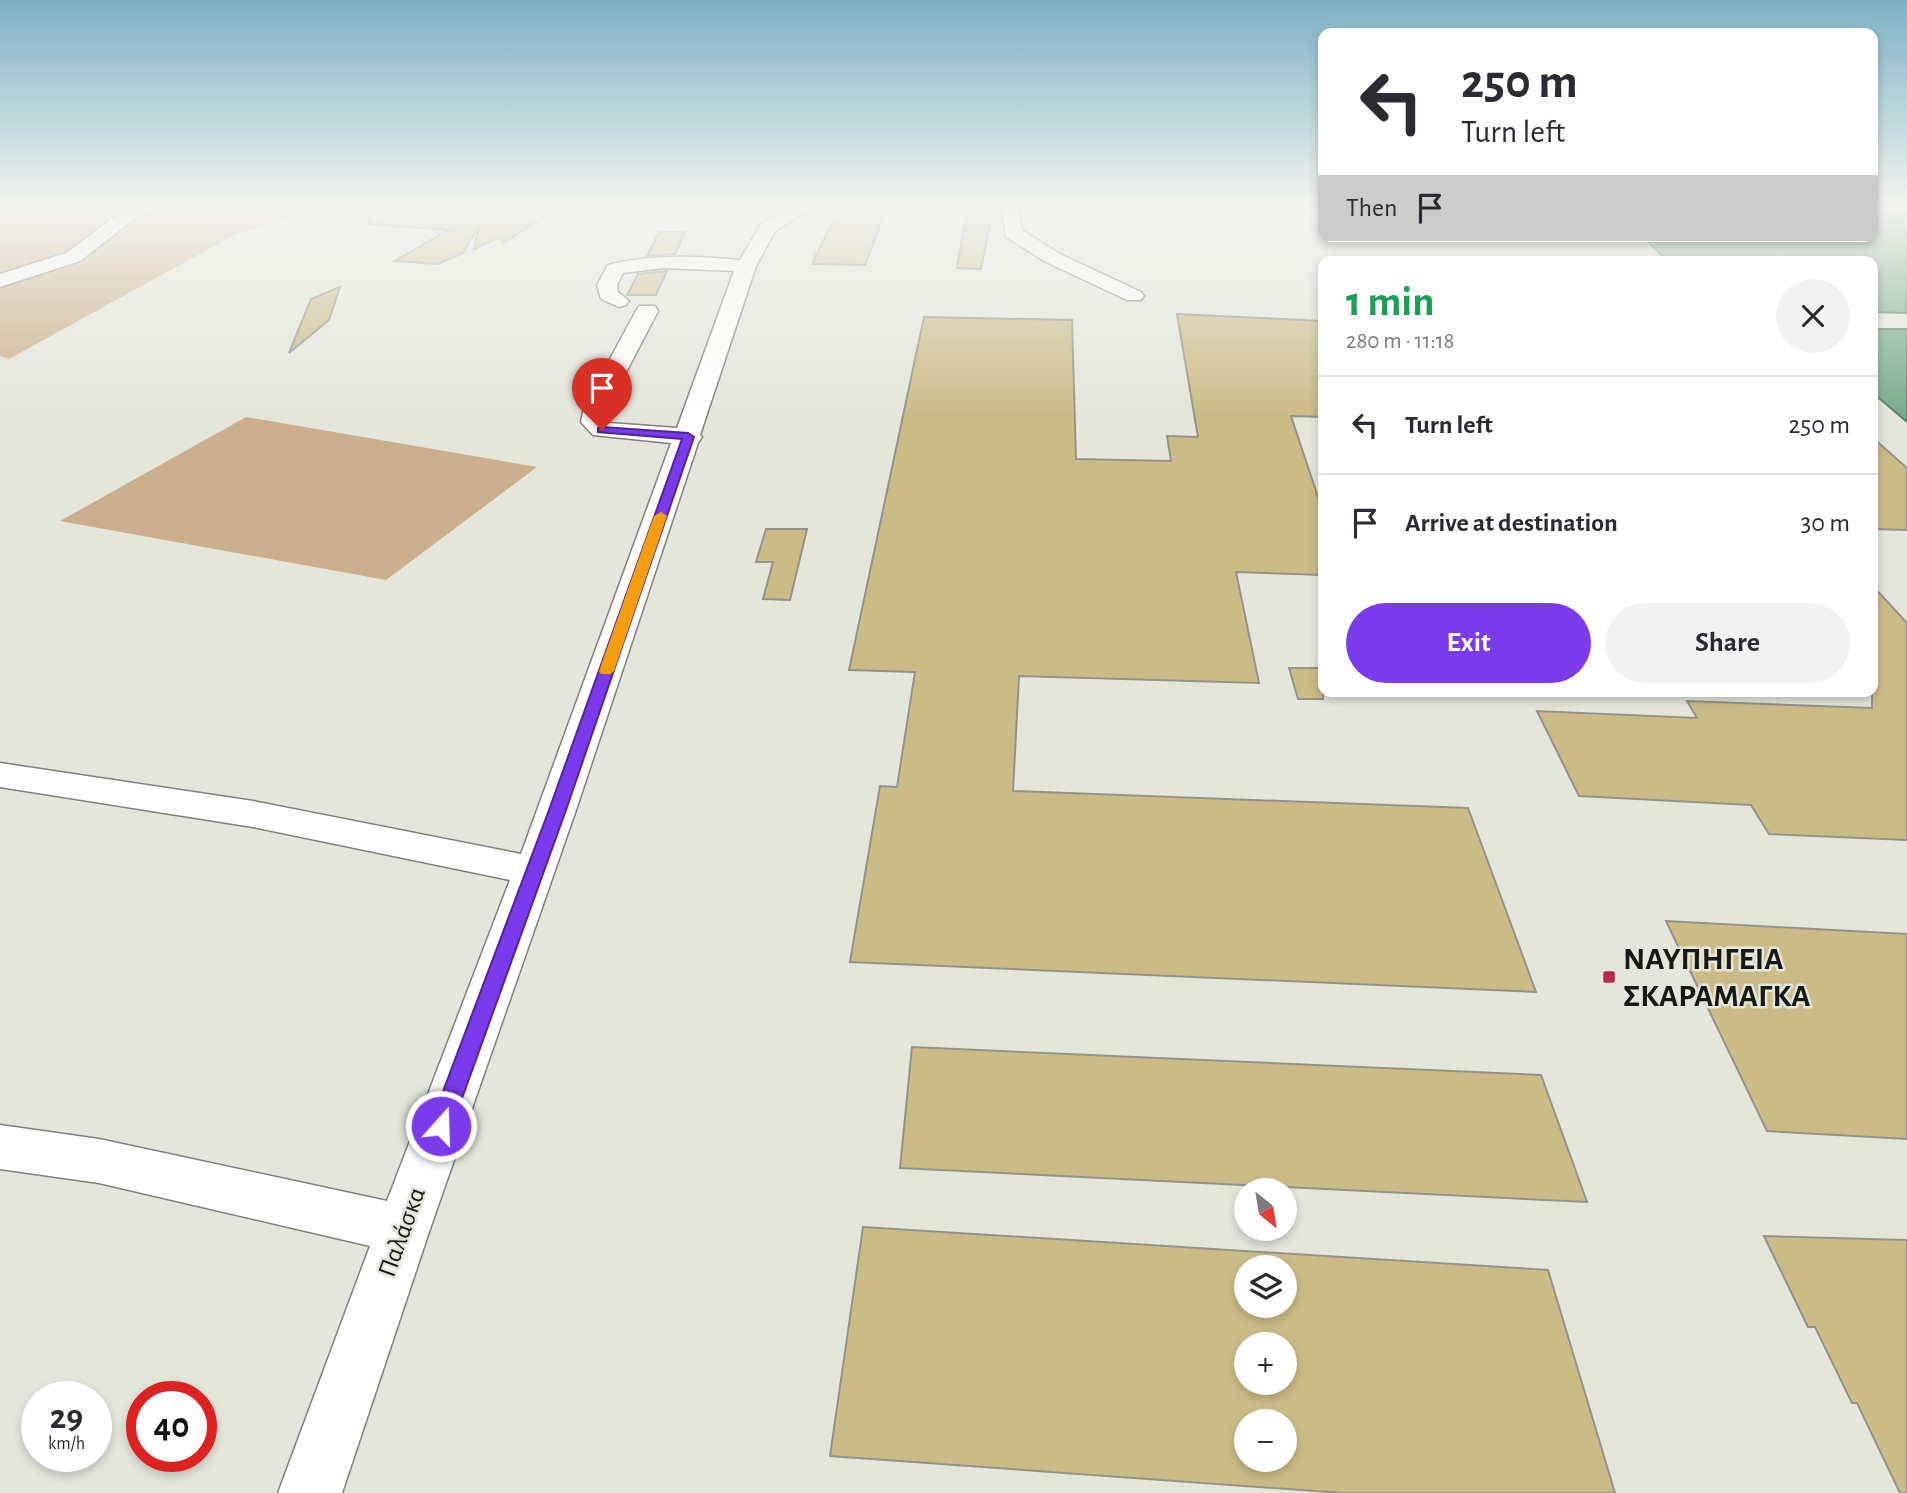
<!DOCTYPE html>
<html lang="en">
<head>
<meta charset="utf-8">
<style>
  body { margin:0; font-family:"Alegreya Sans",sans-serif; background:#f2f2f3; color:#2b2b33; height:100vh; display:flex; flex-direction:column; font-size:26px; white-space:nowrap }
  * { box-sizing:border-box; margin:0 }
  p { font-size:23px; color:#7c7c81 }
  .icon { flex:none; width:38px; height:38px; fill:none; stroke:currentColor; stroke-width:2; stroke-linecap:round; stroke-linejoin:round }
  .map { position:relative; flex:1; overflow:hidden }
  .side { position:absolute; left:1318px; top:256px; width:560px; height:441px; display:flex; flex-direction:column; background:#fff; border-radius:14px; box-shadow:0 4px 10px #0003 }
  .side>* { flex:none }
  .hud { position:absolute; left:1318px; top:28px; width:560px; height:214px; border-radius:14px; box-shadow:0 4px 10px #0003; background:#fff; color:#2b2b33; overflow:hidden }
  .needle { width:46px; rotate:150deg }
  .buttons { position:absolute; left:1234px; top:1178px; display:grid; gap:14px }
  .buttons a { display:grid; place-items:center; width:63px; height:63px; border-radius:50%; background:#fff; box-shadow:0 4px 10px #0003; font-size:35px }
  .speed { position:absolute; left:21px; top:1381px; display:flex; gap:14px; font-size:35px; font-weight:700; text-align:center }
  .speed>* { display:grid; place-content:center; width:91px; height:91px; border-radius:50%; background:#fff; box-shadow:0 4px 10px #0003; line-height:1 }
  .speed small { font-size:18px; font-weight:400 }
  .speed .limit { border:10px solid #d22; background:#fff; color:#111 }
  .pin { position:absolute; display:grid; place-items:center; width:60px; height:60px; color:#fff; margin:-72px -30px; border-radius:50% 50% 50% 0; rotate:-45deg; box-shadow:0 0 7px #0007 }
  .pin .icon { rotate:45deg }
  .me { position:absolute; width:77px; margin:-38px; rotate:20deg; stroke-linejoin:round; filter:drop-shadow(0 0 5px #0008) }
  .turn { display:flex; align-items:center; gap:24px; height:147px; padding:0 28px; font-size:32px }
  .turn .icon { width:91px; height:91px; stroke-width:2.5 }
  .turn b { display:block; font-size:49px; line-height:60px }
  .then { display:flex; align-items:center; height:66px; padding:0 28px; background:#0003; gap:14px; font-size:26px }
  .round { display:grid; place-items:center; flex:none; width:74px; height:74px; border-radius:37px; background:#f2f2f3 }
  .overview { display:flex; align-items:center; justify-content:space-between; height:119px; padding:0 28px }
  h1 { font-size:42px; font-weight:700; line-height:52px; color:#1e9e55 }
  .action { display:flex; gap:14px; margin-top:auto; padding:14px 28px }
  .action a { flex:1; height:80px; border-radius:42px; background:#7c3aed; color:#fff; font-size:28px; font-weight:700; line-height:80px; text-align:center }
  .action a+a { background:#f2f2f3; color:#2b2b33 }
  ul { padding:0; list-style:none }
  li { display:flex; align-items:center; gap:21px; height:98px; padding:0 28px; border-top:2px solid #e1e1e2 }
  li div { flex:1 }
  li b { display:block; font-size:26px }
  li em { font-style:normal }
  .map>svg:first-child { display:block }
</style>
</head>
<body>
<div class="map">
<svg width="1907" height="1493" viewBox="0 0 1907 1493">
  <rect width="100%" height="100%" fill="#e4e6db"/>
  <!-- green -->
  <g fill="#cbaf8c">
    <path d="M0,205H339L236,234L9,359L0,356Z"/>
    <path d="M246,417L537,467L386,580L60,521Z"/>
  </g>
  <!-- water -->
  <g fill="#79ac8c" stroke="#5c8068" stroke-width="2">
    <path d="M1873,205H1907V313L1873,312L1872,261H1668L1642,236H1872Z"/>
    <path d="M1872,329H1907V422L1873,393Z"/>
  </g>
  <!-- building -->
  <g fill="#cbbc87" stroke="#959389" stroke-width="2" fill-rule="evenodd">
    <path d="M370,205H564L503,243L500,237L474,249L479,226L463,253L438,264L395,261L448,230L369,224Z"/>
    <path d="M839,208L886,209L865,265L812,264Z"/>
    <path d="M967,209L993,210L981,269L957,268Z"/>
    <path d="M659,232H685L675,254L647,256Z"/>
    <path d="M667,271L656,295H627L638,274Z"/>
    <path d="M340,287L329,320L289,353L311,299Z"/>
    <path d="M1177,314L1323,321V417L1291,416L1323,512V575L1236,572L1259,683L1019,676L1013,791L1468,808L1536,992L850,962L880,786L897,787L915,672L849,670L924,317L1072,320L1076,459L1171,461L1167,436L1198,437Z"/>
    <path d="M1872,437L1907,468V530L1872,529Z"/>
    <path d="M766,529H807L790,600L763,599L773,562H756Z"/>
    <path d="M1872,585L1907,623V840L1769,834L1751,805L1579,796L1537,711L1697,718L1687,701L1872,708Z"/>
    <path d="M1289,668H1323V699H1298Z"/>
    <path d="M1666,921L1907,934V1139L1767,1131Z"/>
    <path d="M912,1047L1541,1075L1587,1202L900,1168Z"/>
    <path d="M863,1227L1548,1270L1615,1493H1343L830,1456ZM1246,1267H1284V1306H1246ZM1246,1344H1284V1382H1246ZM1246,1421H1284V1460H1246Z"/>
    <path d="M1764,1236L1907,1240V1493H1900L1857,1403H1852L1815,1327H1808Z"/>
  </g>
  <g fill="none" stroke-linecap="round" stroke-linejoin="round">
    <!-- minor casing -->
    <g stroke="#808178" stroke-width="3">
      <g id="minor">
        <path d="M131,205H157L134,219L80,261L0,287V274L66,253Z"/>
        <path d="M796,205H817L775,231L756,266L700,435L702,437L698,443L576,810L430,1229L342,1493H278L370,1246L99,1183L0,1169V1125L99,1139L387,1201L510,880L253,827L0,787V763L253,801L521,854L671,443L593,435L581,422L584,407L636,311L639,306H655L658,311L608,407L607,420L609,423L677,428L734,271L663,268L623,273L617,285L618,292L629,301L626,305L619,307L601,299L597,285L608,265C652,254 695,256 740,260L761,224Z"/>
        <path d="M1001,205H1017L1022,230L1060,254L1141,292L1144,296L1141,300H1127L1046,262L1006,237Z"/>
      </g>
    </g>
    <!-- minor -->
    <use href="#minor" fill="#fff" fill-rule="evenodd"/>
  </g>
  <!-- sky -->
  <linearGradient id="sky" x2="0" y2="1"><stop stop-color="#7bb1c3"/><stop offset="0.5" stop-color="#f3f4ef"/><stop offset="1" stop-color="#f3f4ef" stop-opacity="0"/></linearGradient>
  <rect width="1907" height="414" fill="url(#sky)"/>
  <!-- route -->
  <path fill="#7c3aed" stroke="#51269a" stroke-width="2" d="M602,427L688,433L694,437L566,810L452,1126L449,1133L441,1136L433,1133L430,1126L549,810L682,439L598,432V428Z"/>
  <!-- slow -->
  <path fill="#f59e0b" d="M661,512L667,516L614,671L611,674H601L599,671L654,516Z"/>
  <!-- markers -->
  <rect fill="#b9284e" stroke="#e4e6db" stroke-width="2.5" x="1602" y="970" width="14" height="14" rx="3.5"/>
  <g text-anchor="middle" dominant-baseline="central" stroke-width="5" stroke-linejoin="round" paint-order="stroke">
    <!-- street labels -->
    <g font-size="26" fill="#181815" stroke="#e4e6db">
      <text transform="translate(402 1232) rotate(-70)">Παλάσκα</text>
    </g>
    <!-- near-poi labels -->
    <g font-size="32" font-weight="bold" fill="#181815" stroke="#e4e6db" text-anchor="start">
      <text x="1623" y="959">ΝΑΥΠΗΓΕΙΑ<tspan x="1623" dy="37">ΣΚΑΡΑΜΑΓΚΑ</tspan></text>
    </g>
  </g>
</svg>
<div class="buttons">
<a><svg class="needle" viewBox="-14 -14 28 28"><path d="M0-13l5 13h-10z" fill="#e53935"/><path d="M0 13l5-13h-10z" fill="#7c7c81"/></svg></a>
<a><svg class="icon" aria-label="layers" viewBox="0 0 24 24"><path d="M12 4l9 5-9 5-9-5zM3 14l9 5 9-5"/></svg></a>
<a>+</a>
<a>−</a>
</div>
<div class="speed"><div>29<small>km/h</small></div><div class="limit">40</div></div>
<div class="pin" style="left:602px;top:430px;background:#d93025"><svg class="icon" aria-label="arrive" viewBox="0 0 24 24"><path d="M6 21V4h12l-3 4 3 4H6"/></svg></div>
<svg class="me" style="left:441px;top:1126px" viewBox="-20 -20 40 40"><circle r="17" fill="#7c3aed" stroke="#fff" stroke-width="3"/><path d="M0-11L8 9 0 5-8 9z" fill="#fff"/></svg>
<div class="hud">
<div class="turn"><svg class="icon" aria-label="left" viewBox="0 0 24 24"><path d="M17 20v-9H6M10 6l-5 5 5 5"/></svg><div><b>250 m</b>Turn left</div></div>
<div class="then">Then<svg class="icon" aria-label="arrive" viewBox="0 0 24 24"><path d="M6 21V4h12l-3 4 3 4H6"/></svg></div>
</div>
<section class="side">
<div class="overview"><div><h1>1 min</h1><p>280 m · 11:18</p></div><a class="round"><svg class="icon" aria-label="close" viewBox="0 0 24 24"><path d="M6 6l12 12M18 6L6 18"/></svg></a></div>
<ul>
<li><svg class="icon" aria-label="left" viewBox="0 0 24 24"><path d="M17 20v-9H6M10 6l-5 5 5 5"/></svg><div><b>Turn left</b></div><em>250 m</em></li>
<li><svg class="icon" aria-label="arrive" viewBox="0 0 24 24"><path d="M6 21V4h12l-3 4 3 4H6"/></svg><div><b>Arrive at destination</b></div><em>30 m</em></li>
</ul>
<div class="action"><a>Exit</a><a>Share</a></div>
</section>
</div>
</body>
</html>
